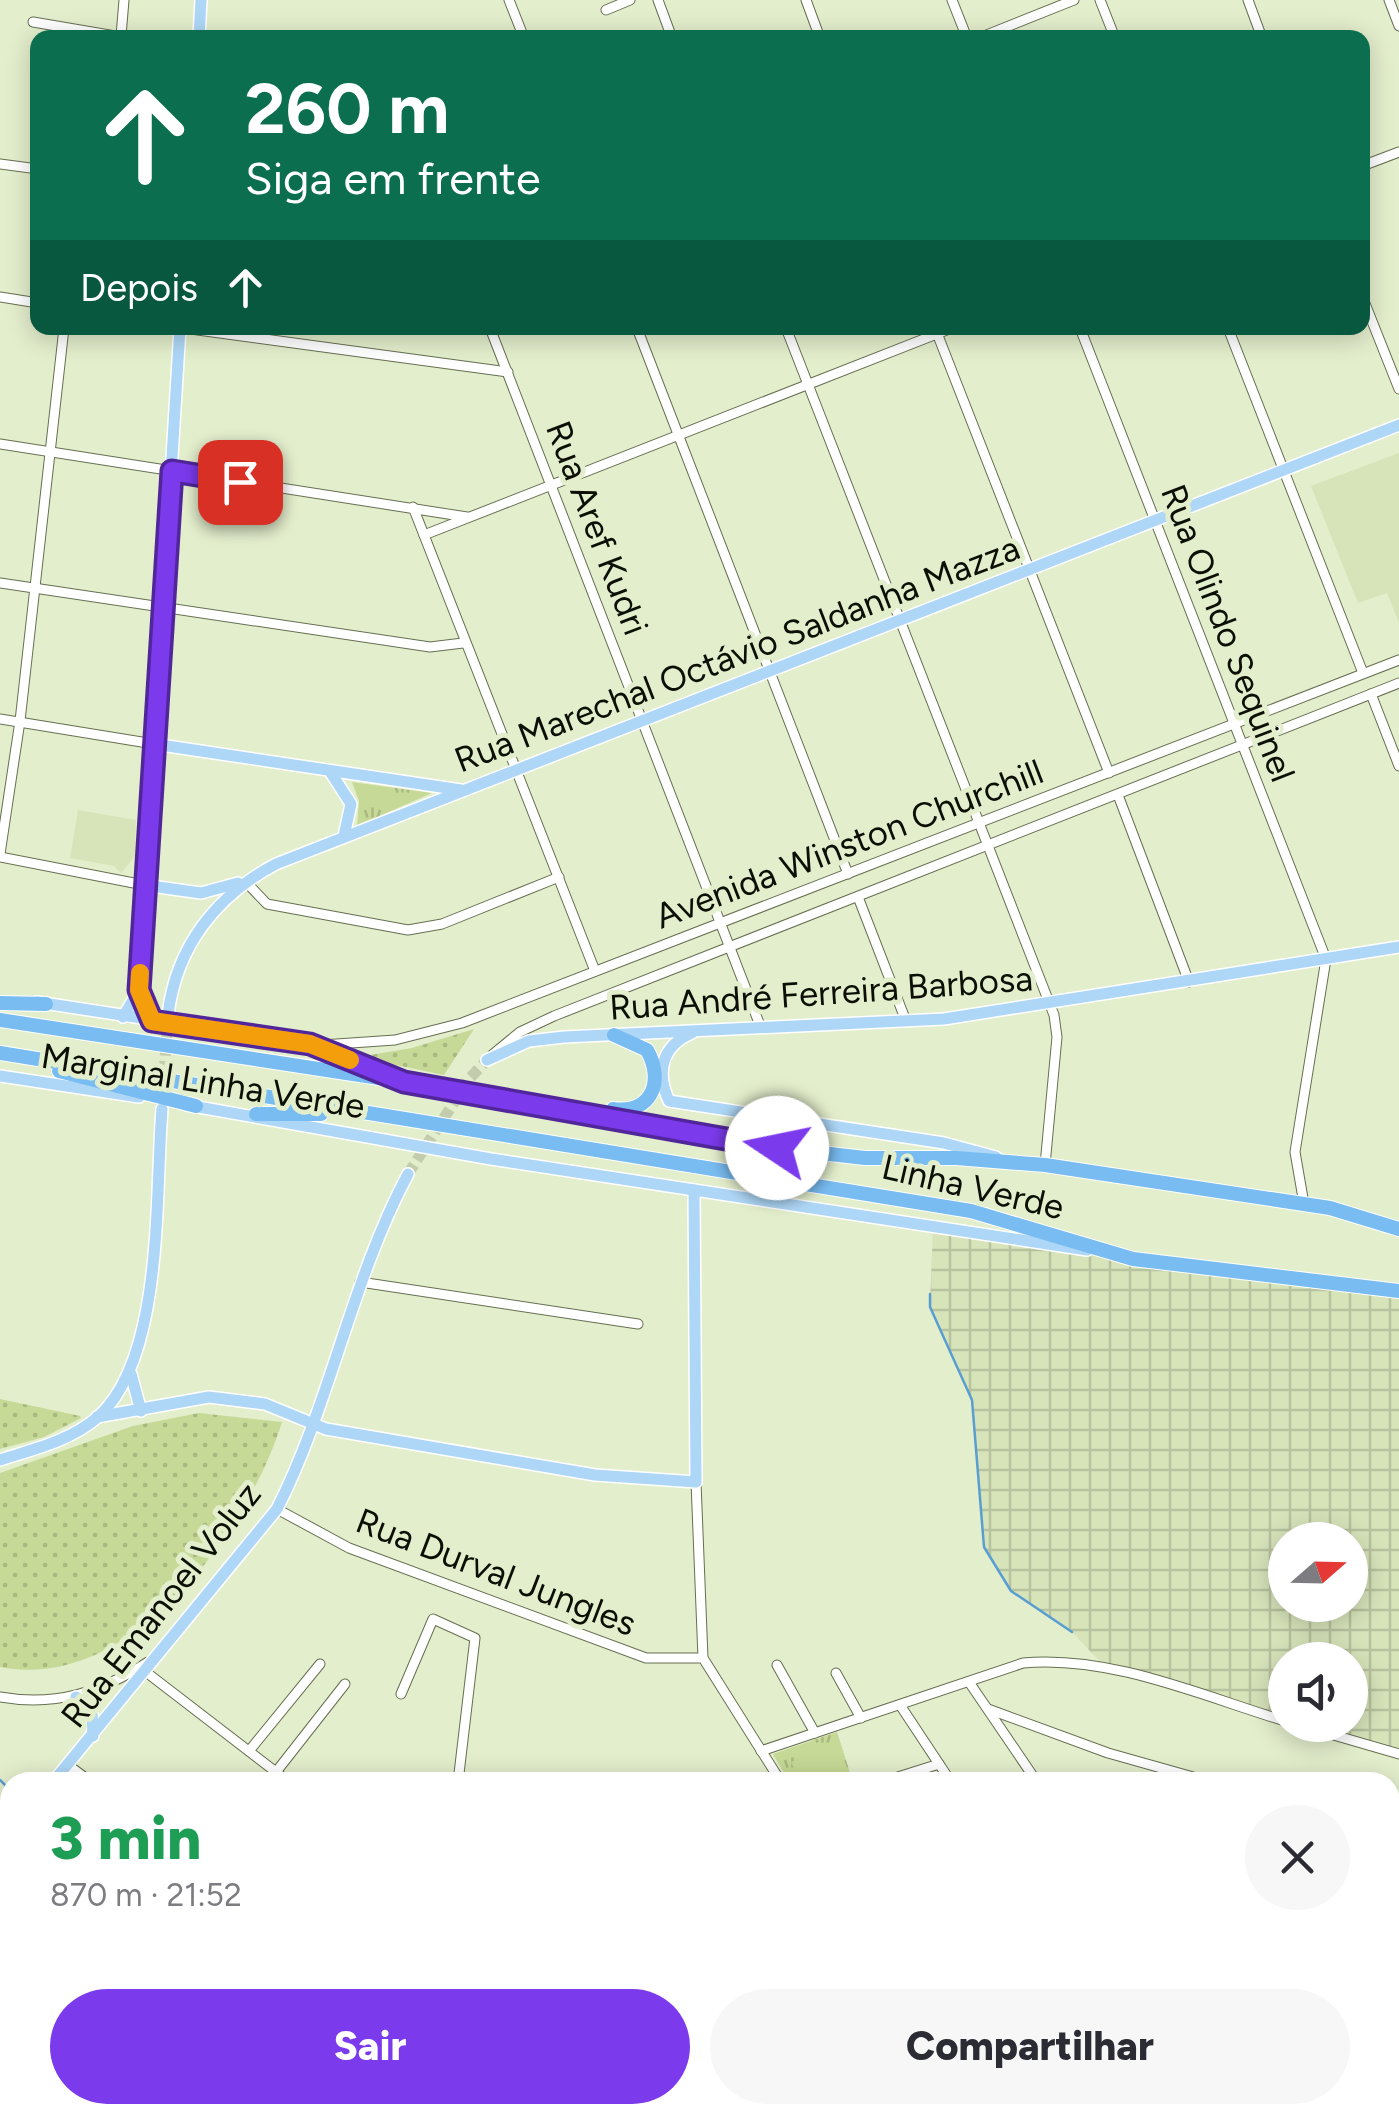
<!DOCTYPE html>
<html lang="pt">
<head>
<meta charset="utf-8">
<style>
  body { margin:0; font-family:Figtree,sans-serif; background:#f7f7f7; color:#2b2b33; height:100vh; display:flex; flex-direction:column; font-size:38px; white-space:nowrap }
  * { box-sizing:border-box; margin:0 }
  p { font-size:32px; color:#7c7c81 }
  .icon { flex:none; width:55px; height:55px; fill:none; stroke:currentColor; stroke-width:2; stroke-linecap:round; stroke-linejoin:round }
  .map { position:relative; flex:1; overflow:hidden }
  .side { position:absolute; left:0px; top:1772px; width:1400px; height:352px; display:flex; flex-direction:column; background:#fff; border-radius:30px 30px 0 0; box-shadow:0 5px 25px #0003 }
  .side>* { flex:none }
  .guide { position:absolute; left:30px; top:30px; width:1340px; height:305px; border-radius:20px; box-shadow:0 5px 25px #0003; background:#0b6e4f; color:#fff; overflow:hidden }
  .needle { width:65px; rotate:70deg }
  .fabs { position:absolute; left:1268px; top:1522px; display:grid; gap:20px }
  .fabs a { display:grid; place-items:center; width:100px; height:100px; border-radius:50%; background:#fff; box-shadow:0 5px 25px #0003; font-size:50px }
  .pin { position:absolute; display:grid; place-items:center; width:85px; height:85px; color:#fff; margin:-42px; border-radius:20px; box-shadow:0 5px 15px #0006 }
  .me { position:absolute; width:110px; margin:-55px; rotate:281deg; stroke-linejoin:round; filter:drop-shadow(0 0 8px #0008) }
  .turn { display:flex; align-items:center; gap:35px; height:210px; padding:0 50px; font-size:45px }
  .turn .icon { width:130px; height:130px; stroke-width:2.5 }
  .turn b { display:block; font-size:70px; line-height:85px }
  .then { display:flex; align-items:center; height:95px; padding:0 50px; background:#0003; gap:20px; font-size:38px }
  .round { display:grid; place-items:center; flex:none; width:105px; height:105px; border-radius:52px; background:#f7f7f7 }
  .head { display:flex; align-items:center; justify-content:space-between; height:170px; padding:0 50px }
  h1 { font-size:60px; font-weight:800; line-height:75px; color:#1e9e55 }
  .action { display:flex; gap:20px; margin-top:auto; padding:20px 50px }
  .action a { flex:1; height:115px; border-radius:60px; background:#7c3aed; color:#fff; font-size:40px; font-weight:800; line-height:115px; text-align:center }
  .action a+a { background:#f7f7f7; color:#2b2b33 }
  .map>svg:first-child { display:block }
</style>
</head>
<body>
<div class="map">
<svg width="1399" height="2123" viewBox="0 0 1399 2123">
  <defs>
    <pattern id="industrial-grid" width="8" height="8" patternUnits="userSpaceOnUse" patternTransform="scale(2.5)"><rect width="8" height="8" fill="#d7e4ba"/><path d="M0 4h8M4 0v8" fill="none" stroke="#b7c29e"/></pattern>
    <pattern id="grass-dots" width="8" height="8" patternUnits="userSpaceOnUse" patternTransform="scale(2.5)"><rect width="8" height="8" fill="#c6d996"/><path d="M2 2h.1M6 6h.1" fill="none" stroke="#a9b980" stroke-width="1.8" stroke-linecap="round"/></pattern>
    <pattern id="park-tufts" width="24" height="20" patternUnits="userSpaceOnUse" patternTransform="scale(2.5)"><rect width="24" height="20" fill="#c6d996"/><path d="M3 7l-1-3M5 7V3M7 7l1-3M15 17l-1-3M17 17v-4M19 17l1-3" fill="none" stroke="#a9b980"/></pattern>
  </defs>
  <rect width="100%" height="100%" fill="#e3eecc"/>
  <!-- built -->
  <g fill="#d7e4ba">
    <path d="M1399,453V623L1387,593L1358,603L1311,486Z"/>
    <path d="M78,810L136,820L135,856L121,873L114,866L70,858Z"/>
  </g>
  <!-- industrial -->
  <path fill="url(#industrial-grid)" fill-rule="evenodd" d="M933,1226L1333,1284L1399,1299V1754L1299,1725H1350V1660H1285V1721L1106,1668L1072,1632L1011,1591L984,1547L972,1400L930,1307ZM1285,1540H1350V1605H1285Z"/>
  <!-- grass -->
  <g fill="url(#grass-dots)">
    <path d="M474,1029L444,1075L358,1057L412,1048Z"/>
    <path d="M0,1399L80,1416L81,1418L44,1437L0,1449Z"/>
    <path d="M199,1413L282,1422C248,1531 131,1693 0,1667V1473L133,1426Z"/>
  </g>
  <!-- park -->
  <g fill="url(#park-tufts)">
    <path d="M352,782L432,793L357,826L359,801Z"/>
    <path d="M837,1732L853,1782H789L773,1754Z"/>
  </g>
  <!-- pitch -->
  <path fill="#c6d996" d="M837,1742L850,1775L831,1782H800L791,1762Z"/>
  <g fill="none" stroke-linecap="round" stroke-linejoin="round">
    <!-- stream -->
    <g stroke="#599ed2" stroke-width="2.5">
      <path d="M930,1294V1307L972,1400L984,1547L1011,1591L1072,1632"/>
      <path d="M0,1780L10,1790"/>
      <path d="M378,2115L384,2123"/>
      <path d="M1251,2123L1256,2115"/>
    </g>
    <!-- major-tunnel -->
    <g stroke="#c3cdae" stroke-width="11" stroke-dasharray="11 5.5" stroke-linecap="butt">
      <path d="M162,1105L168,1015"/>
      <path d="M408,1174L469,1079L487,1060"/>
    </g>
    <!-- minor casing -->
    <g stroke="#666f51" stroke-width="11">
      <g id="minor">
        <path d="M509,0L524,38"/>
        <path d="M658,0L672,38"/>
        <path d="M806,0L820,38"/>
        <path d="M952,0L967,38"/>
        <path d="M1100,0L1115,38"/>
        <path d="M1248,0L1262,38"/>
        <path d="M1389,0L1399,26"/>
        <path d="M606,10L630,0"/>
        <path d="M33,22L127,38"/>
        <path d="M121,36L124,0"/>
        <path d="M979,38L1074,0"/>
        <path d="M0,164L38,169"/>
        <path d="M1362,166L1399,152"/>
        <path d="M1362,296L1399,389"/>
        <path d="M0,297L38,303"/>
        <path d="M183,328L508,372"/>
        <path d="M490,328L761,1028"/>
        <path d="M637,328L848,874"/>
        <path d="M786,328L1054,1015L1057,1037L1045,1165"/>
        <path d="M935,328L1109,773"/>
        <path d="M1080,328L1326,959L1295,1152L1304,1204"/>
        <path d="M1228,328L1363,673"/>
        <path d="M0,444L467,517"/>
        <path d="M413,507L595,971"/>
        <path d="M424,535L952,328"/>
        <path d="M0,583L430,647L463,643"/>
        <path d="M1371,694L1399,766"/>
        <path d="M0,719L154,744"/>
        <path d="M1118,795L1189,982"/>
        <path d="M0,854L20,721L64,328"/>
        <path d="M0,857L144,885"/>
        <path d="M246,882L267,904L408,930L442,924L559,877"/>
        <path d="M858,897L906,1021"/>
        <path d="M322,1045L395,1040L462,1023L1399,660"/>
        <path d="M492,1055L520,1032L554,1016L1399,683"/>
        <path d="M360,1282L638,1324"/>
        <path d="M696,1482L703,1658L781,1782"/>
        <path d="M277,1509L349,1548L646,1658H703"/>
        <path d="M777,1665L815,1733"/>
        <path d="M146,1672L289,1782"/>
        <path d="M836,1673L861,1718"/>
        <path d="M969,1682L1037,1782"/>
        <path d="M401,1694L433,1619L475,1638L458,1782"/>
        <path d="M0,1697C56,1707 101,1692 148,1662"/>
        <path d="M900,1705L951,1782"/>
        <path d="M988,1709L1108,1753L1211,1782"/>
        <path d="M1299,1725L1399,1754"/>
        <path d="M249,1751L320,1664"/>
        <path d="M761,1751L1023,1663C1111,1655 1202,1696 1285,1721"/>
        <path d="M68,1765L91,1782"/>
        <path d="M276,1772L345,1684"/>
        <path d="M882,1782L939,1764"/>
        <path d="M1390,1834L1399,1837"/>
        <path d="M1390,1899L1399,1868"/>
        <path d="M0,1966L10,1974"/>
        <path d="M195,2115L206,2123"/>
        <path d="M521,2115L532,2123"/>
        <path d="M720,2115L731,2123"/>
        <path d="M859,2115L862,2123"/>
        <path d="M958,2115L960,2123"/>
        <path d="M1059,2115L1062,2123"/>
        <path d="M1155,2115L1157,2123"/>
        <path d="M29,2123L35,2115"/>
        <path d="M269,2123L275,2115"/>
        <path d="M771,2123L797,2115"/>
        <path d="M1325,2123L1328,2115"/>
        <path d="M1396,2123L1399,2112"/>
      </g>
    </g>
    <!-- major casing -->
    <g stroke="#fff" stroke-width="14">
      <g id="major">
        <path d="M199,38L201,0"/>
        <path d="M154,744L461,790"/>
        <path d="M331,773L351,804L344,836"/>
        <path d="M144,885L201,893L238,883"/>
        <path d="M37,1002L310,1044"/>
        <path d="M168,1015C176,946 217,895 276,864L1399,425"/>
        <path d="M123,1017L139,990"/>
        <path d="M152,1021L139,990L180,328"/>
        <path d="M692,1033C661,1046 656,1073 669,1101L944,1143L996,1157"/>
        <path d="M487,1060L529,1041L564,1037L944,1019L1399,947"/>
        <path d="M0,1076L139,1097"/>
        <path d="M187,1105L491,1159L1087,1250"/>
        <path d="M131,1374L141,1411"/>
        <path d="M97,1417L209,1397L265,1404L326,1429L595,1475L696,1482L694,1190"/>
        <path d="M0,1460C34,1449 70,1441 98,1417C164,1358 155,1195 162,1109"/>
        <path d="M76,1697L92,1713L93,1736"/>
        <path d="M53,1782L277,1509C331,1402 351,1281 408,1174"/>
        <path d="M0,1843L10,1832"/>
      </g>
    </g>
    <!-- highway casing -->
    <g stroke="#fff" stroke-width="16">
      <g id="highway">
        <path d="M0,1003L46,1004"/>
        <path d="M0,1020L515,1099L777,1148L865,1158H956L1045,1165L1330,1208L1399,1229"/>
        <path d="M310,1044L384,1074"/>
        <path d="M0,1053L971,1211L1133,1259L1399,1291"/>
        <path d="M59,1071L196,1106"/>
        <path d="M613,1109C651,1114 665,1082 647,1050L614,1035"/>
        <path d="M256,1114H321"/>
      </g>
    </g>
    <!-- minor -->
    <use href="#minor" stroke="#fff" stroke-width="9"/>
    <!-- major -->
    <use href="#major" stroke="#aed7f7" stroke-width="11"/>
    <!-- highway -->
    <use href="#highway" stroke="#78bcf1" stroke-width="14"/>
  </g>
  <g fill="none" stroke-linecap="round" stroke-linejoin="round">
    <!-- route casing -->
    <g stroke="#51269a" stroke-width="25">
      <path id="route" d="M240,482L172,471L139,990L152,1021L310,1044L404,1082L777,1148"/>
    </g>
    <!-- route -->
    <use href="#route" stroke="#7c3aed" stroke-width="18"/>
    <!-- slow -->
    <path stroke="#f59e0b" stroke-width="18" d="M140,973L139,990L152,1021L310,1044L350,1060"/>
  </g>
  <g text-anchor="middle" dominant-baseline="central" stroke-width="10" stroke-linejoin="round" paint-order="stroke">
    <!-- street labels -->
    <g font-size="35" fill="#0c0f05" stroke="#e3eecc">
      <text transform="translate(597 528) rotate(69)">Rua Aref Kudri</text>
      <text transform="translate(1228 633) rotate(69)">Rua Olindo Sequinel</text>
      <text transform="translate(737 654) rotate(-21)">Rua Marechal Octávio Saldanha Mazza</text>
      <text transform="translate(849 844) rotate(-21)">Avenida Winston Churchill</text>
      <text transform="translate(821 993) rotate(-4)">Rua André Ferreira Barbosa</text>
      <text transform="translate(203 1081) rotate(9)">Marginal Linha Verde</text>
      <text transform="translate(973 1187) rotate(13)">Linha Verde</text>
      <text transform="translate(496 1572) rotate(21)">Rua Durval Jungles</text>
      <text transform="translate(161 1605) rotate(-52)">Rua Emanoel Voluz</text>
    </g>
  </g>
</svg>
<div class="fabs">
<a><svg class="needle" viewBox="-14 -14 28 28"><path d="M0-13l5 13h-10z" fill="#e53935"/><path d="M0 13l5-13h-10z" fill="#7c7c81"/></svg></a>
<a><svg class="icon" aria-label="sound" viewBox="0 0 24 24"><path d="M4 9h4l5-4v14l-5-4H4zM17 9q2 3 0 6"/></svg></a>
</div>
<div class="pin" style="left:240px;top:482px;background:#d93025"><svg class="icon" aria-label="arrive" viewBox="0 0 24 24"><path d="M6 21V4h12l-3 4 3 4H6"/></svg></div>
<svg class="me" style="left:777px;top:1148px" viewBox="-20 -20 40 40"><circle r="19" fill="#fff"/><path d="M0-13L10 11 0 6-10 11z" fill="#7c3aed"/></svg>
<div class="guide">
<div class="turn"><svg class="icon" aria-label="ahead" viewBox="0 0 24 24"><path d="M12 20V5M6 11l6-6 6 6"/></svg><div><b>260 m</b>Siga em frente</div></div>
<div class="then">Depois<svg class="icon" aria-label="ahead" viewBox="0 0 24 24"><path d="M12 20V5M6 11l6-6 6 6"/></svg></div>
</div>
<section class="side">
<div class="head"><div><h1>3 min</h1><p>870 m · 21:52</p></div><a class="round"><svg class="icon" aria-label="close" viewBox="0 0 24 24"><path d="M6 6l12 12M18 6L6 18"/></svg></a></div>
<div class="action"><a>Sair</a><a>Compartilhar</a></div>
</section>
</div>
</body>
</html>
